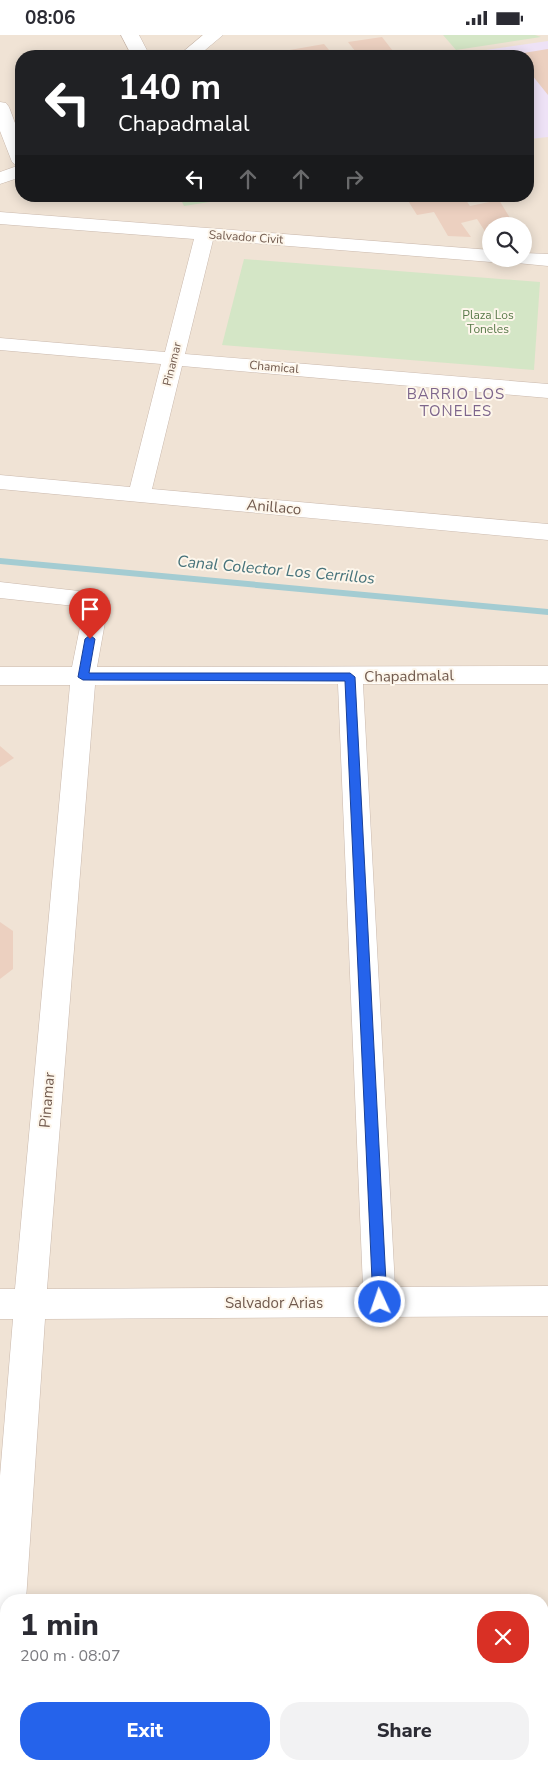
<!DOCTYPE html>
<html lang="en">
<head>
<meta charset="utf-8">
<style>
  body { margin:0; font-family:"Nunito Sans",sans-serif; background:#f2f2f3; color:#2b2b33; height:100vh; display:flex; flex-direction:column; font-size:19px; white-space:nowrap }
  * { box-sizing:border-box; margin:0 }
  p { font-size:16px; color:#7c7c81 }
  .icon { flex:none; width:28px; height:28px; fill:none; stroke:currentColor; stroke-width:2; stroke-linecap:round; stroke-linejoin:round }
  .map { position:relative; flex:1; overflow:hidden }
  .sheet { position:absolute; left:0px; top:1559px; width:549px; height:176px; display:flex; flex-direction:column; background:#fff; border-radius:20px 20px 0 0; box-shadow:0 2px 12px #0003 }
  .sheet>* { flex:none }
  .hud { position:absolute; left:15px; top:15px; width:519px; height:152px; border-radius:20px; box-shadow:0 2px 12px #0003; background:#202124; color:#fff; overflow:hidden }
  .controls { position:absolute; left:482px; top:182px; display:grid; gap:10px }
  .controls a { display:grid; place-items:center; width:50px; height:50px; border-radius:50%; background:#fff; box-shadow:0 2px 12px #0003; font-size:25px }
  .pin { position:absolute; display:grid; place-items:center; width:42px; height:42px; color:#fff; margin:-51px -21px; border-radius:50% 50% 50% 0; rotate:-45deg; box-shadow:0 0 5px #0007 }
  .pin .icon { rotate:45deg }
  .me { position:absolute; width:55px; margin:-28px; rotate:357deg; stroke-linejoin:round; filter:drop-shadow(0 0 4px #0008) }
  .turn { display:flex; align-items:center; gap:18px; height:105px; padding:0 20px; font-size:22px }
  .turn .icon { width:65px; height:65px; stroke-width:2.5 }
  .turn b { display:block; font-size:35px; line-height:42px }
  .lanes { display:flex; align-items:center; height:48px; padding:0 20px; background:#0003; justify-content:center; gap:25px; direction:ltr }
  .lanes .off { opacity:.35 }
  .round { display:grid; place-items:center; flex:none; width:52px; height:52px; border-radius:20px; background:#f2f2f3 }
  .summary { display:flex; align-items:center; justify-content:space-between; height:85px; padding:0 20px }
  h1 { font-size:30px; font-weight:800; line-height:38px }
  .cta { display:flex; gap:10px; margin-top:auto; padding:10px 20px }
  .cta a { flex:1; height:58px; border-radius:20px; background:#2563eb; color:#fff; font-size:20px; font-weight:800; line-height:58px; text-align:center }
  .cta a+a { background:#f2f2f3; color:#2b2b33 }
  .status { display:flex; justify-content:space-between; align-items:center; height:35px; padding:0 25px; background:#fff; direction:ltr }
  .status svg { height:14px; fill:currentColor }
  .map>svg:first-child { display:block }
</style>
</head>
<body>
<div class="status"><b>08:06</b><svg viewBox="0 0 49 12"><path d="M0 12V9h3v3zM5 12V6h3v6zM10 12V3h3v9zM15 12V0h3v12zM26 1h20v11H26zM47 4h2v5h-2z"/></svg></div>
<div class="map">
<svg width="548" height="1734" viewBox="0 0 548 1734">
  <rect width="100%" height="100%" fill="#faf1e6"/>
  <!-- residential -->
  <path fill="#f0e3d5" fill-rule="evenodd" d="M0,0H548V1734H0ZM21,21H528V161H21ZM491,191H524V224H491ZM6,1565H542V1729H6Z"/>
  <!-- education -->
  <path fill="#eee2f6" d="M548,6V102L530,104L528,101V21L451,20Z"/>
  <!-- green -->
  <g fill="#d4e6c6">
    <path d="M443,0H535L541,2L456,15Z"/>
    <path d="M179,161H235V163L184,171Z"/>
    <path d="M244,224L540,247L534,335L222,310Z"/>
  </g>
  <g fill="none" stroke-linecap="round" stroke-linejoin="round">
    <!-- stream -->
    <path fill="#a4ccd2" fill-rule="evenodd" d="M0,523L548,574V580L0,529Z"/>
  </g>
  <!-- building -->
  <g fill="#ecd0c0">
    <path d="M382,2L396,20L359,21L348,7Z"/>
    <path d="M324,9L334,21H262L261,20Z"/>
    <path d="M548,14V60L528,35V21L511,20Z"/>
    <path d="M405,161H463L470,171L499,165L515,191H491L490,204L477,184L461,188L471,202L448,201L434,177L417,180Z"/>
    <path d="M0,711L14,723L0,732Z"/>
    <path d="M0,887L13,896V934L0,944Z"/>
  </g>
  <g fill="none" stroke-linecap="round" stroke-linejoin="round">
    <!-- minor casing -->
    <g stroke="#cab9ad" stroke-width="1">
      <g id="minor">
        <path d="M121,0H139L150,21H132Z"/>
        <path d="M203,0H223L198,21H178Z"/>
        <path d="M0,67L6,68L9,72L21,104V142L0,149V137L17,131L12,127L0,96Z"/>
        <path d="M0,177L491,215V224H499L498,225L491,227L213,205L185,319L548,349V363L182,331L152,454L548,489V505L0,454V440L130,452L161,329L0,315V303L165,317L194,204L0,189Z"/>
        <path d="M524,218L548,219V231L517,228L514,224H524Z"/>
        <path d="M0,547L105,559L109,565L97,632L548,631V649H363L395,1252L548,1251V1281L45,1284L26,1565H6V1682L0,1685V1441L13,1284H0V1254H15L70,650H0V632H72L84,572L0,563ZM338,649L363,1252L47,1254L95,650Z"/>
        <rect x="542" y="1650" width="6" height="38"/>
      </g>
    </g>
    <!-- minor -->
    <use href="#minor" fill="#fff" fill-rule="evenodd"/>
  </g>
  <!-- route -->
  <path fill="#2563eb" stroke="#184099" d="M90,600L95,604L89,638H350L355,642L387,1267L385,1271L380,1273L375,1271L373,1267L345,646L83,645L78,642L85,604Z"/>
  <g text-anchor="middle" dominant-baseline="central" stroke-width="4" stroke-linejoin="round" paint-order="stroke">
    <!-- far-street labels -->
    <g font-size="12" fill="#70594d" stroke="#fdf6eb">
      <text transform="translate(246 202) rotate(4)">Salvador Civit</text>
      <text transform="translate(172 329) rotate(-76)">Pinamar</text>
      <text transform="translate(274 332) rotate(5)">Chamical</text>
    </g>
    <!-- far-park labels -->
    <g font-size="12" fill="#597a4a" stroke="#fdf6eb">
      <text x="488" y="280">Plaza Los<tspan x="488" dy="14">Toneles</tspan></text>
    </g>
    <!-- far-quarter labels -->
    <g font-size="15" letter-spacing="1" fill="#7e668c" stroke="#fdf6eb">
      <text x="456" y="359">BARRIO LOS<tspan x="456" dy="17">TONELES</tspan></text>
    </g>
    <!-- street labels -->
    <g font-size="15" fill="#70594d" stroke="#fdf6eb">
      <text transform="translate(274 472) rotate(5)">Anillaco</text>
      <text transform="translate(409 641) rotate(-1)">Chapadmalal</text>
      <text transform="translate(47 1065) rotate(-85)">Pinamar</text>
      <text x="274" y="1268">Salvador Arias</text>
    </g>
    <!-- water labels -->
    <g font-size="16" font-style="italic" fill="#47737b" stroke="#fdf6eb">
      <text transform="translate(276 535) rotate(5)">Canal Colector Los Cerrillos</text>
    </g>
  </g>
</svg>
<div class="controls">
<a><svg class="icon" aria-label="search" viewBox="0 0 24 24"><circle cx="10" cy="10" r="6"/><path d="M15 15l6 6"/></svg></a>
</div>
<div class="pin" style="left:90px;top:604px;background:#d93025"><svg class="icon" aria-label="arrive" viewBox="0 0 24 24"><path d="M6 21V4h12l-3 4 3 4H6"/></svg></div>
<svg class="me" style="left:380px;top:1267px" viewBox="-20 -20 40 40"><circle r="17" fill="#2563eb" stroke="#fff" stroke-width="3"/><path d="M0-11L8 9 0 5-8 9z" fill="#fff"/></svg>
<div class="hud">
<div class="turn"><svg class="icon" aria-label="left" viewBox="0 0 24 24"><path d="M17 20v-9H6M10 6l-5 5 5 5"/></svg><div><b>140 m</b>Chapadmalal</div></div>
<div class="lanes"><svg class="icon" aria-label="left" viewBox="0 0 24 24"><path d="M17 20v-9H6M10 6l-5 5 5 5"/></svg><svg class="icon off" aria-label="ahead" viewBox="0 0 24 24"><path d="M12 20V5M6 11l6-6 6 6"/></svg><svg class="icon off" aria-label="ahead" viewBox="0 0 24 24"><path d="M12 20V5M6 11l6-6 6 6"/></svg><svg class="icon off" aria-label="right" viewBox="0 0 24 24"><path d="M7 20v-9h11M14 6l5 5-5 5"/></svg></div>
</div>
<section class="sheet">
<div class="summary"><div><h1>1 min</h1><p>200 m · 08:07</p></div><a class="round" style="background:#d93025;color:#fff"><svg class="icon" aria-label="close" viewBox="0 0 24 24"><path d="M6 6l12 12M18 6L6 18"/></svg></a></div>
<div class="cta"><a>Exit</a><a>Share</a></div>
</section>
</div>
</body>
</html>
